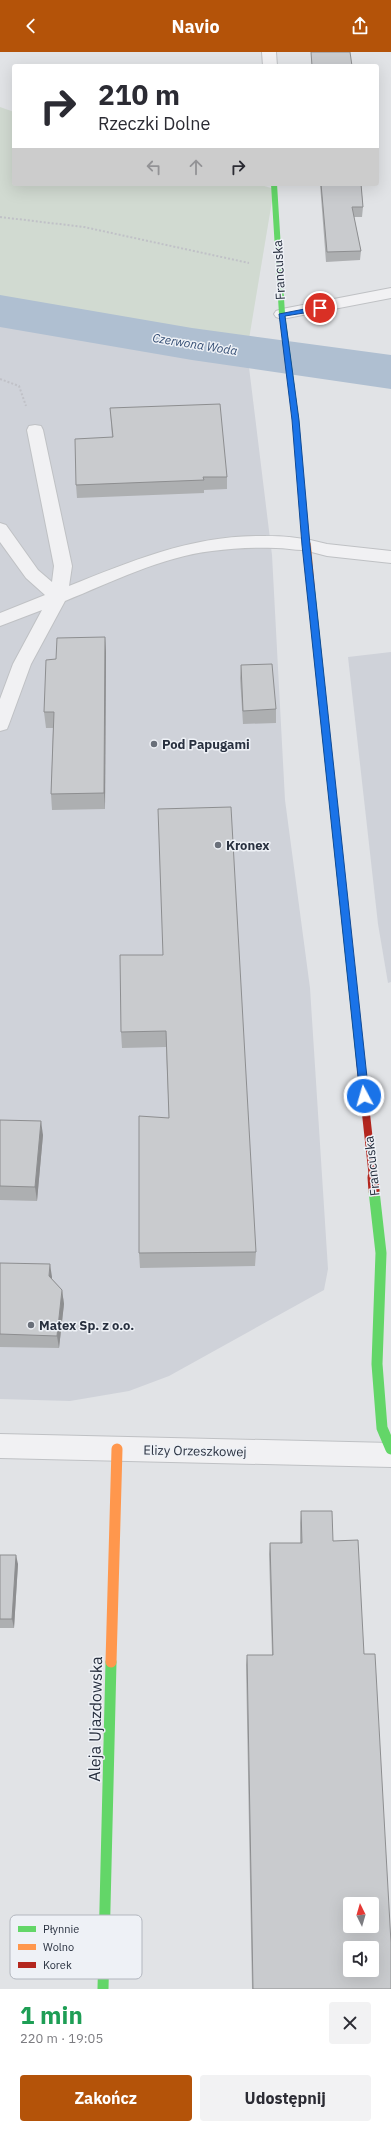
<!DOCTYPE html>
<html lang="pl">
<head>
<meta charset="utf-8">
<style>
  body { margin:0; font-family:"IBM Plex Sans",sans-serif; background:#f2f2f3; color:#2b2b33; height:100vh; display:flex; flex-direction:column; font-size:15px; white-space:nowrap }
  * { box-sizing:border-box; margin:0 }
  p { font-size:13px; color:#7c7c81 }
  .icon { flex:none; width:22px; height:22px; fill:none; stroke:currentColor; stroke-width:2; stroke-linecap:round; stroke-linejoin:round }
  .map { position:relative; height:1937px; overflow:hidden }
  .sheet { display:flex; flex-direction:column; background:#fff; flex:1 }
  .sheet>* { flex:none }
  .banner { position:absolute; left:12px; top:12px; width:367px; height:122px; border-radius:4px; box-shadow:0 4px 16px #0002; background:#fff; color:#2b2b33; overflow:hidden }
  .needle { width:26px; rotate:355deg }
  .buttons { position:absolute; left:343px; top:1845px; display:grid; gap:8px }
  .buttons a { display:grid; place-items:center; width:36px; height:36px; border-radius:4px; background:#fff; box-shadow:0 4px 16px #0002; font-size:20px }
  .pin { position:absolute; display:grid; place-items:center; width:34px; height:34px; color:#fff; margin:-17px; border:2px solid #fff; border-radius:50%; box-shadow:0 1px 4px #0007 }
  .me { position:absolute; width:44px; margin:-22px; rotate:354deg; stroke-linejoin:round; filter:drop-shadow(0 0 3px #0008) }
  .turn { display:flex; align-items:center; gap:14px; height:84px; padding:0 20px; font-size:18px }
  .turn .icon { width:52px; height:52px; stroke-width:2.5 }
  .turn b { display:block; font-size:28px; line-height:34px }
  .lanes { display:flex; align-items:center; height:38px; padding:0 20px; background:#0003; justify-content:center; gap:20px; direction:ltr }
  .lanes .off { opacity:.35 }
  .round { display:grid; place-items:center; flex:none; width:42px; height:42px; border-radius:4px; background:#f2f2f3 }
  .overview { display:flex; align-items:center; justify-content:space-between; height:68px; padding:0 20px }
  h1 { font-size:24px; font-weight:700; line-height:30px; color:#1e9e55 }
  .action { display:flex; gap:8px; margin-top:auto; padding:8px 20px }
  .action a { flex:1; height:46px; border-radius:4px; background:#b45309; color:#fff; font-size:16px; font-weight:700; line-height:46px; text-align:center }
  .action a+a { background:#f2f2f3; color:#2b2b33 }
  header { display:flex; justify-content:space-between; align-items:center; height:52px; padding:0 20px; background:#b45309; color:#fff; font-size:18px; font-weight:700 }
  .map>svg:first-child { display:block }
</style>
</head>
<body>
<header><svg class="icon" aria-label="back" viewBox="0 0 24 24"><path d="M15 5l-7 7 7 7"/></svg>Navio<svg class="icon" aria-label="share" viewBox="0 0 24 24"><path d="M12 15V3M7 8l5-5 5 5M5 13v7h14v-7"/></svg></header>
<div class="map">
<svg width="391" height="1937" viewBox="0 0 391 1937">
  <rect width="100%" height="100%" fill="#e1e3e6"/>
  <!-- built -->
  <g fill="#cfd2d9">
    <path d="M0,259L247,299L272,503L285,748L310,936L328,1217L324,1238L169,1324L129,1339L70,1349L0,1347Z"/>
    <path d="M391,600V930L388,931L378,872L348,605Z"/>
  </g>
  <!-- green -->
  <path fill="#d1dad1" d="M0,55L14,60V132H258L274,137L247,299L0,260Z"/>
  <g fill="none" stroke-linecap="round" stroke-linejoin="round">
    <!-- river -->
    <path fill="#afbfd1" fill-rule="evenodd" d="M0,243L192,276L391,303V337L192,308L0,275Z"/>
    <!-- lane casing -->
    <g stroke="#bfc1c4" stroke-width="2">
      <path id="lane" d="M35,373L41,374L43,378L72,514L69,534C133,508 196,482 266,484C282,484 297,485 312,489L315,493L312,497C301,500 288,496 276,496C254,495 233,496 212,499C161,505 112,530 65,549L31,612L9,672L7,677L0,679V647L13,612L42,558L0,574V561L45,543L26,526L0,490V471L6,473L38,518L52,530L54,514L27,378L29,374Z"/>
    </g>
    <!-- street casing -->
    <g stroke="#bfc1c4" stroke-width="2">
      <g id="street">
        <path d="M262,0H276L277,14H263Z"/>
        <path d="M391,236V246L282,267L276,265L274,262L276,259L282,257Z"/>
        <path d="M306,487L327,492L391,499V511L327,504L300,497L297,493L300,489Z"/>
        <path d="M0,1382L391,1391V1415L0,1406Z"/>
      </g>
    </g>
    <!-- path -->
    <g stroke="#c0c1c7" stroke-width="2" stroke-dasharray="2 2" stroke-linecap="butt">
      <path d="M0,165L84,175L249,211"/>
      <path d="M0,327L19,334L26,354"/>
    </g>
    <!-- lane -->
    <use href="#lane" fill="#f1f1f3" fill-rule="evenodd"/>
    <!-- street -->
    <use href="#street" fill="#f1f1f3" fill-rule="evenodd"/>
    <!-- fast-far2 -->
    <path stroke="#63d668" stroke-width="6" d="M274,132L282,262L296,368L300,418"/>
    <!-- fast-far1 -->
    <path stroke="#63d668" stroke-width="8" d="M311,538L360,1007"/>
    <!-- fast -->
    <g stroke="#63d668" stroke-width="11">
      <path d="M374,1139L381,1201L377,1312L382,1376L391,1397"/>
      <path d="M103,1937L111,1610"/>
    </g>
    <!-- slow-far2 -->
    <path stroke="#ff974d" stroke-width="6" d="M300,418L307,494"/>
    <!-- slow-far1 -->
    <path stroke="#ff974d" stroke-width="8" d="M307,493L311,538"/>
    <!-- slow -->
    <path stroke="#ff974d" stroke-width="11" d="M111,1610L117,1397"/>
    <!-- jam-far1 -->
    <path stroke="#b3261e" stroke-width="8" d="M360,1007L373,1126"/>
    <!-- jam -->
    <path stroke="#b3261e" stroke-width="11" d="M373,1125L374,1139"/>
  </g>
  <!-- wall -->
  <g fill="#adafb1">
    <path d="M320,132H361L363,155L362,165H354L361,199L360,208L326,210Z"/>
    <path d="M110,356L227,425V437L204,438V441L77,446L76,433L112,385Z"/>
    <path d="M105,585L106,601L105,757L52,758L51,742L53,676H46L44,660L56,607Z"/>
    <path d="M241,613L276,657V671L243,672L240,626Z"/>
    <path d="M163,903L256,1200L255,1214L140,1216L139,1201L169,1066L166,995L122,996L121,980Z"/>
    <path d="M0,1068L43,1083L37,1149L0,1148Z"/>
    <path d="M0,1211L52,1225V1227L62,1238L64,1252L59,1296L0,1295Z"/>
    <path d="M301,1459L333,1489L364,1602L391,1937H252L246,1613L247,1603H272L269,1502L270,1491H300V1471Z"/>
    <path d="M0,1503L18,1512L14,1576H0Z"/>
  </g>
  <!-- shaded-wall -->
  <g fill="#8d8e90">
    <path d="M105,585L106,601L105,757L104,741Z"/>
    <path d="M41,1069L43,1083L37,1149L35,1135Z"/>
    <path d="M50,1212L52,1225L51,1238L49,1224Z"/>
    <path d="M62,1238L64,1252L59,1296L57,1284Z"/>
    <path d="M16,1503L18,1512L14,1576L12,1567Z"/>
  </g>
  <!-- building -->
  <g fill="#c9cbce" stroke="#8d8e90" fill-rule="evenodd">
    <path d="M311,0H350L352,14H312Z"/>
    <path d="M321,132H361L363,155H352L361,199L327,200Z"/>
    <path d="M220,352L227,425H203L204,428L76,433L75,387L113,385L110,356Z"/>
    <path d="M105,585L104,741L51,742L54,660H44L46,608L56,607L57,586Z"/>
    <path d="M272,612L276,657L243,659L241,613Z"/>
    <path d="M231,755L256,1200L139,1201V1064L169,1066L166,979L121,980L120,903H163L158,757Z"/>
    <path d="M0,1068L41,1069L35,1135L0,1134Z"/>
    <path d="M0,1211L50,1212L49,1224L62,1238L57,1284L0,1282Z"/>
    <path d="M301,1459H332L333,1489L358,1488L364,1602H375L391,1891V1937H253L247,1603H273L270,1491H302ZM350,1852H372V1874H350ZM350,1896H372V1918H350Z"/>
    <path d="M0,1503H16L12,1567H0Z"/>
  </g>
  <!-- route -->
  <path fill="#1a73e8" stroke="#114b97" d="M320,254L324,256L323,258L285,264L299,368L310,493L369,1044L364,1047L360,1044L302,493L292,368L279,262Z"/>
  <!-- markers -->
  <g fill="#696f79" stroke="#eef1f6" stroke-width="1.5">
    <circle cx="154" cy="692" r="4"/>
    <circle cx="218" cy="793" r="4"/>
    <circle cx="31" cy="1273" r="4"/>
  </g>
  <g text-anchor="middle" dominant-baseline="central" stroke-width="3" stroke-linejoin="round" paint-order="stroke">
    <!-- far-water labels -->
    <g font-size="12" font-style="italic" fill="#334d73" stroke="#eef1f6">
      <text transform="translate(195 292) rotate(9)">Czerwona Woda</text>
    </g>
    <!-- street labels -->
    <g font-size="13" fill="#28303f" stroke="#eef1f6">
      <text transform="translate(279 218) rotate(-93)">Francuska</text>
      <text transform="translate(372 1114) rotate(-96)">Francuska</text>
      <text transform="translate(195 1399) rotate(1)">Elizy Orzeszkowej</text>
    </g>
    <!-- poi labels -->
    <g font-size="13" font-weight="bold" fill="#28303f" stroke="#eef1f6" text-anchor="start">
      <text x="162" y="692">Pod Papugami</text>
      <text x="226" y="793">Kronex</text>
      <text x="39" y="1273">Matex Sp. z o.o.</text>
    </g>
    <!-- near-street labels -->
    <g font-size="16" fill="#28303f" stroke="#eef1f6">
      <text transform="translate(95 1667) rotate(-89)">Aleja Ujazdowska</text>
    </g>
  </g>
  <!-- legend -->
  <rect x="10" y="1863" width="132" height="64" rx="6" fill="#eef1f6" stroke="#b3b7bf" stroke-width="1"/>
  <rect x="18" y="1874" width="18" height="6" fill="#63d668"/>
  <rect x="18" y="1892" width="18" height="6" fill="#ff974d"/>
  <rect x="18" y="1910" width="18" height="6" fill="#b3261e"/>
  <g font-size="11" fill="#28303f">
    <text x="43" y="1881">Płynnie</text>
    <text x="43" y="1899">Wolno</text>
    <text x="43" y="1917">Korek</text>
  </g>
</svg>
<div class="buttons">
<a><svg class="needle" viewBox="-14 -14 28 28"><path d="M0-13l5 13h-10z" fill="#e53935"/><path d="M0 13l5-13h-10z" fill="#7c7c81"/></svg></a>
<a><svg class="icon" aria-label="sound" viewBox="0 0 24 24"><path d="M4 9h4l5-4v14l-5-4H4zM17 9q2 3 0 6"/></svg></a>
</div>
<div class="pin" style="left:320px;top:256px;background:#d93025"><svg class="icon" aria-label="arrive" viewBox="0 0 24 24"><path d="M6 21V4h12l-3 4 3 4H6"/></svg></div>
<svg class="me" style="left:364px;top:1044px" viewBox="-20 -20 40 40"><circle r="17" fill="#1a73e8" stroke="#fff" stroke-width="3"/><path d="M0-11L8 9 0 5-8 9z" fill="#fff"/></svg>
<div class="banner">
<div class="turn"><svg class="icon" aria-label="right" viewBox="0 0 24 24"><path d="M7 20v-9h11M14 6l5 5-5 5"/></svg><div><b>210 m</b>Rzeczki Dolne</div></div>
<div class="lanes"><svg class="icon off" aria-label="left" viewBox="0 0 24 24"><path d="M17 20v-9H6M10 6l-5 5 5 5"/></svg><svg class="icon off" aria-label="ahead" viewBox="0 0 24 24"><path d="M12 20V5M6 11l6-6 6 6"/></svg><svg class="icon" aria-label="right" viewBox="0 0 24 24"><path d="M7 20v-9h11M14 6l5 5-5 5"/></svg></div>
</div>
</div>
<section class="sheet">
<div class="overview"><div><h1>1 min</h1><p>220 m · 19:05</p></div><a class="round"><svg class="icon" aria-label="close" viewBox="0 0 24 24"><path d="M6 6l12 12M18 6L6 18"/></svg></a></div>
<div class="action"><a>Zakończ</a><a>Udostępnij</a></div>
</section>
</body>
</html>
